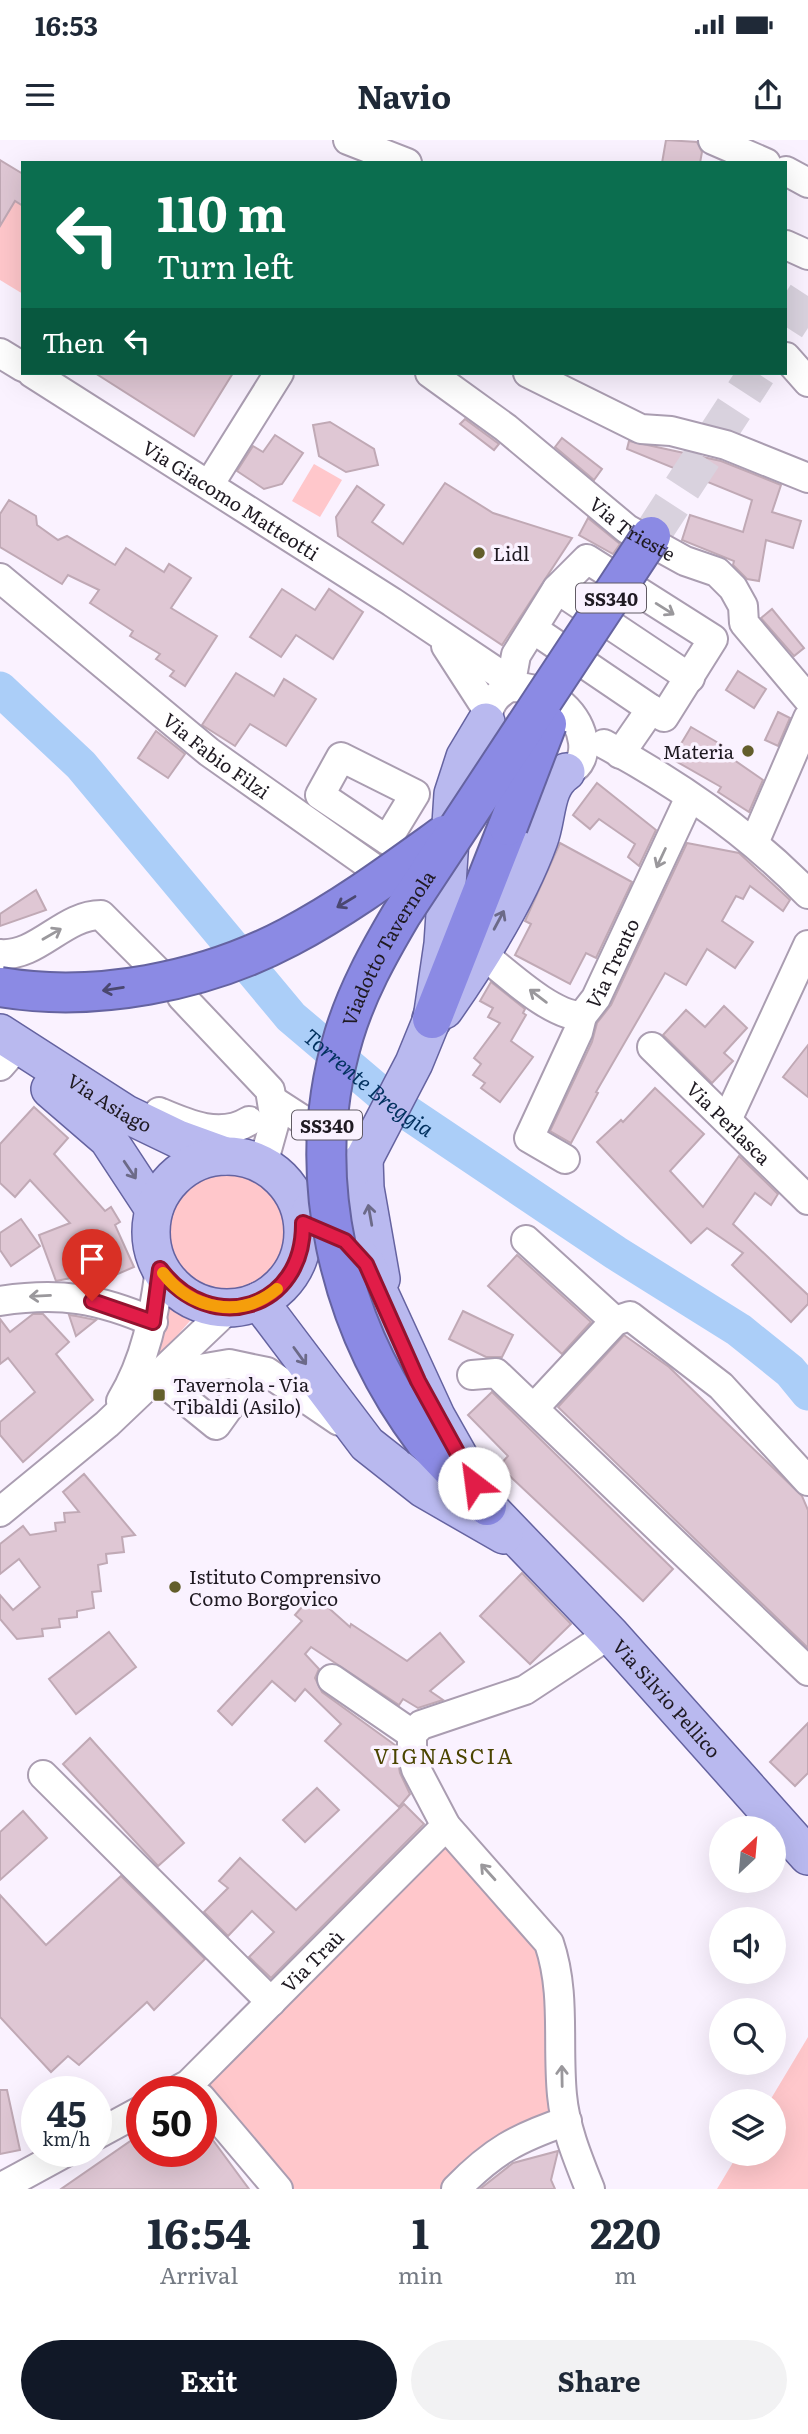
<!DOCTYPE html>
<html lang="en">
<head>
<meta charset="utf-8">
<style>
  body { margin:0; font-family:Literata,serif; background:#f2f2f3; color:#1f2937; height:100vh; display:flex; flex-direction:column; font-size:26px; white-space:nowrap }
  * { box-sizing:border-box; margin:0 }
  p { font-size:23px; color:#747a83 }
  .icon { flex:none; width:38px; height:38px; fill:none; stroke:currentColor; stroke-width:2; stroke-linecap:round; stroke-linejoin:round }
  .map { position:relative; height:2049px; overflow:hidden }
  .details { display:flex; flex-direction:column; background:#fff; flex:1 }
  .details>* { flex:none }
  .top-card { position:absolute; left:21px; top:21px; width:766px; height:214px; border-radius:0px; box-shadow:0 7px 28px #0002; background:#0b6e4f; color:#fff; overflow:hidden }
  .needle { width:46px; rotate:26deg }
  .fabs { position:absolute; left:709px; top:1676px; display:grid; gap:14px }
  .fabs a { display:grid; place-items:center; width:77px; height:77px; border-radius:50%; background:#fff; box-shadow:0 7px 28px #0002; font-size:35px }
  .speed { position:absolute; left:21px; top:1936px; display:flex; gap:14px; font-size:35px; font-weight:700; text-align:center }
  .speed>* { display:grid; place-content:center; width:91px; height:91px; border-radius:50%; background:#fff; box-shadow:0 7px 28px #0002; line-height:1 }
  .speed small { font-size:18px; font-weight:400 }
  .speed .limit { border:10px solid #d22; background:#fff; color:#111 }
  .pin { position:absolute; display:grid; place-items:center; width:60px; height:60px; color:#fff; margin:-72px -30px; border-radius:50% 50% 50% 0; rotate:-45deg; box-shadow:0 0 7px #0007 }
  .pin .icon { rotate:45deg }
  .me { position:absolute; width:77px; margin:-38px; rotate:330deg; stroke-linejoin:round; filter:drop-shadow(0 0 5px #0008) }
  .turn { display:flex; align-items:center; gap:24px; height:147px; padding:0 21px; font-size:32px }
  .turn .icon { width:91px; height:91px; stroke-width:2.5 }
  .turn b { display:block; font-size:49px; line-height:60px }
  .then { display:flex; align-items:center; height:66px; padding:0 21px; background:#0003; gap:14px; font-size:26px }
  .eta { display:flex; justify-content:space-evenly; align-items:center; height:119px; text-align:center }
  .eta b { font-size:42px; font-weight:700; line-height:49px }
  .cta { display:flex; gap:14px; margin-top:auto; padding:14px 21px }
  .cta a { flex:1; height:80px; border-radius:42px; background:#111827; color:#fff; font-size:28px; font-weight:700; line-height:80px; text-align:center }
  .cta a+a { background:#f2f2f3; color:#1f2937 }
  .status { display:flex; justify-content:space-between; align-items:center; height:49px; padding:0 35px; background:#fff; direction:ltr }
  .status svg { height:19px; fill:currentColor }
  header { display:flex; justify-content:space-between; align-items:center; height:91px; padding:0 21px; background:#fff; font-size:32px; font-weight:700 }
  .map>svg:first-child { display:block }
</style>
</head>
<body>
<div class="status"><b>16:53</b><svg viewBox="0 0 49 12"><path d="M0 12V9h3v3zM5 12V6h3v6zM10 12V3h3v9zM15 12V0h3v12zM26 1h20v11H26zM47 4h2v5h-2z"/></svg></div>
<header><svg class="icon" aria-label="menu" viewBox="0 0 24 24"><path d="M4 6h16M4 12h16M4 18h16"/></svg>Navio<svg class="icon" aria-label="share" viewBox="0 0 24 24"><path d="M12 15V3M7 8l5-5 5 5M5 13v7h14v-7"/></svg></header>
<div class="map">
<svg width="808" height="2049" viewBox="0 0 808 2049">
  <rect width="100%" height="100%" fill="#faf2ff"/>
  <!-- green -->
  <g fill="#ffc7cb">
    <path d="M15,61L23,66V154L0,140V86Z"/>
    <path d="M314,324L342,340L320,377L292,361Z"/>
    <circle cx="227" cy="1092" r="58"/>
    <path d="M165,1158L196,1174L148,1229Z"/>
    <path d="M446,1686L549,1803L567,1981L456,2049H278L201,1951Z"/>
    <path d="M808,1897V2049H717L738,2014H774V1962H769Z"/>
  </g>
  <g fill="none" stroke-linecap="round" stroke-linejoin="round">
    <!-- river -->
    <path stroke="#abcef8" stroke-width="35" id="s1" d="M0,549L81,625L291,877L390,961L616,1113L739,1190L790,1231L808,1253"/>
  </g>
  <!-- building -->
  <g fill="#dfc7d4" stroke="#c0a9b5" stroke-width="2">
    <path d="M666,0L697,2L702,12L700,23H662Z"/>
    <path d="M0,20L23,34V66L15,61L0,86Z"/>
    <path d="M95,233H233L194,296Z"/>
    <path d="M465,279L499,304L494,310L460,284Z"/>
    <path d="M330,282L374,309L378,325L346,332L319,316L313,285Z"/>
    <path d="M275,295L303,313L282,344L264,349L237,331L253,306L263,312Z"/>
    <path d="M562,298L602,329L594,340L555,307Z"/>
    <path d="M629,301L721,321L781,345L772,372L801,381L793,408L766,400L759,441L747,439L733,425L734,421L682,400L690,375L743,392L752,360L627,309Z"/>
    <path d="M445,343L493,373L572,398L502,505L338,396L336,377L357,346L384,365L372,382L403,404Z"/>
    <path d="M9,360L36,376L37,385L58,400L67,396L115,425L126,408L164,432L169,424L191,438L171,468L217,496L185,546L170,536L174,531L156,519L160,514L130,496L133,491L90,463L99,450L68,435L62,444L0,407V374Z"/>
    <path d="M588,378L620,404L613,414L579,395Z"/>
    <path d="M282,449L315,470L329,449L363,472L333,519L296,495L281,517L250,497Z"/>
    <path d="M772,469L804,508L794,516L761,478Z"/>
    <path d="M738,531L766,549L754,568L726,550Z"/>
    <path d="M236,533L274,556L284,539L316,559L286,606L250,584L235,606L202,585Z"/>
    <path d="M778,572L790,578L778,606L765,600Z"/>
    <path d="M691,587L727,608L724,613L763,640L749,672L718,652L721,647L672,619Z"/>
    <path d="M156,591L185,614L168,638L138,618Z"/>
    <path d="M597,643L656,690L639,726L628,717L635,704L599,679L590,689L573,675Z"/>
    <path d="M560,703L632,742L596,818L586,813L570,844L515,815L531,784L525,781Z"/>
    <path d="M687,703L739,713L790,760L783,771L750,746L743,759L736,756L722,781L753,802L735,828L707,809L686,845L665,833L596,952L598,953L571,1003L550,991L592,902L597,883L611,865Z"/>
    <path d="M36,750L46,770L0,786V774Z"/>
    <path d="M491,842L525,869L523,873L526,875L511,901L533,917L500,962L481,948L485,943L473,935L481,924L474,918L500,883L488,877L493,868L480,861Z"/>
    <path d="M724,866L747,888L724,913L733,921L712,943L663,895L686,870L705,887Z"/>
    <path d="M808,905V957L783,937Z"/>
    <path d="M655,948L704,994L670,1031L703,1067L739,1016L778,1054L771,1065L755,1053L733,1084L808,1155V1164L791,1182L732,1125L743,1113L707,1088L691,1103L597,1002L621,980L623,982Z"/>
    <path d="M34,967L68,998L54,1014L105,1071L111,1067L120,1082L115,1085L134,1127L92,1145L78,1142L76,1137L56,1141L39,1095L70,1083L30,1040L15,1057L0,1043V1004Z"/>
    <path d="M21,1079L40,1106L11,1126L0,1110V1093Z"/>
    <path d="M517,1115L591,1182L562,1214L488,1146Z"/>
    <path d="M463,1171L513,1195L502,1217H486L449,1199Z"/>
    <path d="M33,1174H43L69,1202L56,1214L93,1260L23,1322L0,1295V1282L35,1252L8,1218L0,1224V1179L10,1192Z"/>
    <path d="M69,1175L76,1176L96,1180L76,1196Z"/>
    <path d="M624,1195L669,1227L802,1356L808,1370V1508L558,1267Z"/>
    <path d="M492,1252L673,1429L643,1461L499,1326L508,1316L468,1275Z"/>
    <path d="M84,1334L135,1395L122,1397L124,1412L106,1414L107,1423L98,1425L101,1451L92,1452L94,1468L77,1471V1477L59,1479L60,1487L42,1489L43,1496L17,1499L0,1479V1455L13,1470L40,1447L19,1419L0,1434V1404L23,1386L30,1395L56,1391L55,1383L65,1382L64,1373L79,1372L63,1352Z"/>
    <path d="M522,1433L571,1484L530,1524L480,1476Z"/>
    <path d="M313,1454L350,1487L351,1484L407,1521L440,1493L464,1522L430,1551L443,1560L418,1568L403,1559L399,1565L311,1507L305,1514L319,1529L315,1538L322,1552L395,1605L400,1633L410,1654L399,1667L325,1601L341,1584L305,1549L295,1561L272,1541L232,1585L218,1571L302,1481L295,1475Z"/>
    <path d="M109,1492L136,1527L76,1574L49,1539Z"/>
    <path d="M808,1583V1633L795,1646L770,1622Z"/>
    <path d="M90,1598L184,1703L158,1726L63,1624Z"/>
    <path d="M317,1648L339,1670L305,1702L283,1680Z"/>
    <path d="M404,1664L424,1684L271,1838L249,1817L274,1792L252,1771L228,1796L204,1772L228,1748L219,1741L240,1718L296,1770Z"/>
    <path d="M23,1671L47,1698L0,1740V1692Z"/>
    <path d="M121,1736L205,1819L154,1870L147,1862L79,1925L68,1916L51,1932L0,1877V1755L46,1805Z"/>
    <path d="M0,1950H7L20,2010L0,2014Z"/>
    <path d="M201,1984L249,2049H61L142,1993V2011H201Z"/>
    <path d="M558,2011L551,2040L555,2049H480L513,2023Z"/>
  </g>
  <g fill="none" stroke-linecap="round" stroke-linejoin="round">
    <!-- highway-tunnel -->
    <g stroke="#d9d2de" stroke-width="38" stroke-dasharray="38 19" stroke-linecap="butt">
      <path d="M786,187L808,153"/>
      <path d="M651,396L757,233"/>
    </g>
    <!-- minor casing -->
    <g stroke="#aa9db1" stroke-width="32">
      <g id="minor">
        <path d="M348,0L407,23"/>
        <path d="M713,0L766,23"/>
        <path d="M786,31L808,43"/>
        <path d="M786,105L808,115"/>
        <path d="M0,213L23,227"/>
        <path d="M786,217L808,242"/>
        <path id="s2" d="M32,233L392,462L519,547"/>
        <path id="s3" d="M430,233L506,288L627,389L685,421L717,432L733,448L743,466L744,483L808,559"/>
        <path d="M528,233L641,289L671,291L726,305L808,338"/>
        <path d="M209,345L279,233"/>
        <path id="s4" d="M0,438L209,612L399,746"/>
        <path d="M557,449L690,538"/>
        <path d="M533,489L651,569"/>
        <path d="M446,506L488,571"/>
        <path d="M511,542L516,515L557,449L587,419L713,499L664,577L651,569L620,614"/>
        <path d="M510,547C601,546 609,671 524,620C508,611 493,599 486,582C489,565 494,555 510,547Z"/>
        <path d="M604,604C678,644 749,693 808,754"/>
        <path d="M341,617L415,654L387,700L320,655Z"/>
        <path d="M754,703L808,578"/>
        <path id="s5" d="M481,813C506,832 551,876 582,876L596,858L690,657"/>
        <path d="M0,814C38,817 63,775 101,775L159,833"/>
        <path d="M182,857L270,950L275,981L263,1024"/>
        <path id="s6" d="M652,907L808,1060"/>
        <path d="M0,926L7,918"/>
        <path d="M275,962L340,1004"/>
        <path d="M159,972C187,984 220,999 249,981"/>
        <path d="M727,980L808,805"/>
        <path d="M565,1019L529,998L578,892L582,876"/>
        <path d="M526,1100L615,1181L630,1176L721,1246L808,1341"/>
        <path d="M0,1161C59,1152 98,1158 153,1182"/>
        <path d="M472,1235L496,1233L808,1531"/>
        <path d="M159,1236L229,1224L267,1232L339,1281"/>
        <path d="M157,1237L216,1285L234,1260"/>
        <path d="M121,1261C146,1220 154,1175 160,1129"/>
        <path d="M534,1268L615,1181"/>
        <path d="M0,1372L107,1284L229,1168"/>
        <path d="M332,1539L412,1594"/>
        <path d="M43,1635L271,1862"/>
        <path id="s7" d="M176,1951L189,1944L446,1686"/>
        <path d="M201,1958L278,2049"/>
        <path d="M96,1995L142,1970"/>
        <path d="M0,2048L68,2011"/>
        <path d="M456,2049C493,2011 517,1998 567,1981"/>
        <path d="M590,2049C578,2019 565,1988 562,1955C557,1903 566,1853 549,1803L446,1686L416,1629L412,1614V1594L421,1585L525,1550L610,1494"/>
      </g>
    </g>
    <!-- major casing -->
    <g stroke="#6563a0" stroke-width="40">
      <g id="major">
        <path d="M444,870C479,820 518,758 539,700C548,676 544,647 566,632"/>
        <path id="s8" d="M0,893L126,974L178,999L225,1016"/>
        <path d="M50,949L108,999L154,1069"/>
        <circle cx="227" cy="1092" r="76"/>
        <path d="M364,1019L365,1048L381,1139"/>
        <path d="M311,1070L364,1019L414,923L432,879L443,804L453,654L465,617L486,582"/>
        <path id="s9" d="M303,1083L345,1101L366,1124L436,1276L487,1366L610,1494L808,1716"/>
        <path d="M259,1161L367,1304L424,1349L504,1395"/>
      </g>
    </g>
    <!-- highway casing -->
    <g stroke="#6563a0" stroke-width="42">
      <g id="highway">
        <path d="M432,879L508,686"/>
        <path d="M425,1301L487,1366"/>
      </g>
    </g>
    <!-- minor -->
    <use href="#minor" stroke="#fff" stroke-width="28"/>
    <!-- major -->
    <use href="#major" stroke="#b9b9ef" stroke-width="37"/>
    <!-- highway -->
    <use href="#highway" stroke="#8b8ae4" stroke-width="38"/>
    <!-- highway-bridge casing -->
    <g stroke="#6563a0" stroke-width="42" stroke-linecap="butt">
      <g id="highway-bridge">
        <path d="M508,686L547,584"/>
        <path d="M0,847C94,863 204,842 289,797C344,768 394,731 444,695"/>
        <path id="s10" d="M425,1301C338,1186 302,1034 344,895C357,852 378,814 401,775L651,396"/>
      </g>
    </g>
    <!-- highway-bridge -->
    <use href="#highway-bridge" stroke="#8b8ae4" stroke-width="38"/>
  </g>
  <!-- one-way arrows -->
  <defs><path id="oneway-shaft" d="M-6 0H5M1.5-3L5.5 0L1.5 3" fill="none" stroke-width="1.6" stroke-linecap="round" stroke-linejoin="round" transform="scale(1.75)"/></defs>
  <g stroke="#9a989c">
    <use href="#oneway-shaft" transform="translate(665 469) rotate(32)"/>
    <use href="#oneway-shaft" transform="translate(661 718) rotate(115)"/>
    <use href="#oneway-shaft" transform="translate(52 794) rotate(-30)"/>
    <use href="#oneway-shaft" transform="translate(538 856) rotate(-143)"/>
    <use href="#oneway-shaft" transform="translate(40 1156) rotate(177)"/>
    <use href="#oneway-shaft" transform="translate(488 1732) rotate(-132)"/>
    <use href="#oneway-shaft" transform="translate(562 1936) rotate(-91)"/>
  </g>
  <g stroke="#4a4770">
    <use href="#oneway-shaft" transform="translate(346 762) rotate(149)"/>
    <use href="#oneway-shaft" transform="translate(113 849) rotate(171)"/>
  </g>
  <g stroke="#6c6a88">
    <use href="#oneway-shaft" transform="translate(499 780) rotate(-62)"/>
    <use href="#oneway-shaft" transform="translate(130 1030) rotate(56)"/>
    <use href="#oneway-shaft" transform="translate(370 1075) rotate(-100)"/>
    <use href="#oneway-shaft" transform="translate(300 1216) rotate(54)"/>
  </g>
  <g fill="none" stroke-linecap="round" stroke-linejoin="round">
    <!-- route casing -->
    <g stroke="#92132f" stroke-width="18">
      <path id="route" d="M92,1161L153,1182L160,1129C211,1197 304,1170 303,1083L345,1101L366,1124L418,1241L474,1343"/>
    </g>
    <!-- route -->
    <use href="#route" stroke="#e11d48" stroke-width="12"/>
    <!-- slow -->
    <path stroke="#f59e0b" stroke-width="12" d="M163,1133C191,1169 240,1180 277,1149"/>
  </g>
  <!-- markers -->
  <g fill="#635e2b" stroke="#faf2ff" stroke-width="2.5">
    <circle cx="479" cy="413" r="7"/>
    <circle cx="748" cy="611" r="7"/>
    <rect x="152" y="1248" width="14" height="14" rx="3.5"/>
    <circle cx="175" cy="1447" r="7"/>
  </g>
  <g text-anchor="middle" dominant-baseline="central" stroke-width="7" stroke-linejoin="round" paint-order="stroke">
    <!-- shield labels -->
    <g fill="#faf2ff" stroke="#615b64" stroke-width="2">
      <rect x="576" y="443.5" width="70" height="29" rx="5"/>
      <rect x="292" y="970.5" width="70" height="29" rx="5"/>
    </g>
    <g font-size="18" font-weight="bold" fill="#1f1a22">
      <text x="611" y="458">SS340</text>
      <text x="327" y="985">SS340</text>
    </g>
    <!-- street labels -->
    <g font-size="19" fill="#1f1a22" stroke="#faf2ff">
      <text stroke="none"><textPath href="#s2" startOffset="236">Via Giacomo Matteotti</textPath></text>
      <text stroke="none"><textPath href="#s3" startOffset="256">Via Trieste</textPath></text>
      <text stroke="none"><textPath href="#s4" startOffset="280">Via Fabio Filzi</textPath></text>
      <text stroke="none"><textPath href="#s10" startOffset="527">Viadotto Tavernola</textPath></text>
      <text stroke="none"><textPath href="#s5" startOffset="182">Via Trento</textPath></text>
      <text stroke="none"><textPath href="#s8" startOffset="130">Via Asiago</textPath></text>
      <text stroke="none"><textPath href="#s6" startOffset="108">Via Perlasca</textPath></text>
      <text stroke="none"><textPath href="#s9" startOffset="611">Via Silvio Pellico</textPath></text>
      <text stroke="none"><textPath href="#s7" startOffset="189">Via Traù</textPath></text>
    </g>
    <!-- poi labels -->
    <g font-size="19" fill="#1f1a22" stroke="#faf2ff" text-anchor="start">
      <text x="493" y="413">Lidl</text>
      <text x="734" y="611" text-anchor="end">Materia</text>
      <text x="173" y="1244">Tavernola - Via<tspan x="173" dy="22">Tibaldi (Asilo)</tspan></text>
      <text x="189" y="1436">Istituto Comprensivo<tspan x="189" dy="22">Como Borgovico</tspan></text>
    </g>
    <!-- water labels -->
    <g font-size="21" font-style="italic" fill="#02315f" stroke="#faf2ff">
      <text stroke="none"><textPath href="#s1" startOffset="541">Torrente Breggia</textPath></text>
    </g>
    <!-- neighbourhood labels -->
    <g font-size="21" letter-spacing="2" fill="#4a4400" stroke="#faf2ff">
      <text x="444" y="1614">VIGNASCIA</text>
    </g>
  </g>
</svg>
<div class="fabs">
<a><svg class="needle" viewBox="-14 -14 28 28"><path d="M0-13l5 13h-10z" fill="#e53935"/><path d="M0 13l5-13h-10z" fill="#747a83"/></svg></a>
<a><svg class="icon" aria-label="sound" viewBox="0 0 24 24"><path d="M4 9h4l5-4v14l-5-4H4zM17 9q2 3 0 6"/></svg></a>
<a><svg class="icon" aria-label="search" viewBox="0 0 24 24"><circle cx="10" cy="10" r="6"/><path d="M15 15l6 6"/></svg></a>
<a><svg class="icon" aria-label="layers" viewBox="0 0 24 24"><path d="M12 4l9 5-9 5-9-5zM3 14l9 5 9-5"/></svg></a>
</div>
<div class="speed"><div>45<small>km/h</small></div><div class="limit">50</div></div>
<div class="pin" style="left:92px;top:1161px;background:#d93025"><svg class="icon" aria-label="arrive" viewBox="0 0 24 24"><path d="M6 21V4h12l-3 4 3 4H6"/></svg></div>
<svg class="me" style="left:474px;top:1343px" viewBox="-20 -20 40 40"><circle r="19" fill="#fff"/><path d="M0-13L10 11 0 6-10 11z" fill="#e11d48"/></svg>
<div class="top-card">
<div class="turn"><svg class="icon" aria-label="left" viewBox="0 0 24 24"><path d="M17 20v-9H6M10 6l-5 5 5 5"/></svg><div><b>110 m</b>Turn left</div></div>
<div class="then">Then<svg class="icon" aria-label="left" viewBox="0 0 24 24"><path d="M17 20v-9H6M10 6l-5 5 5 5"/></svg></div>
</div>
</div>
<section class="details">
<div class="eta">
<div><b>16:54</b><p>Arrival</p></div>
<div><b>1</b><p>min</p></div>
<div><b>220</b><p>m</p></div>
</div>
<div class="cta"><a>Exit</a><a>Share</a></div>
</section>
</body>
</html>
